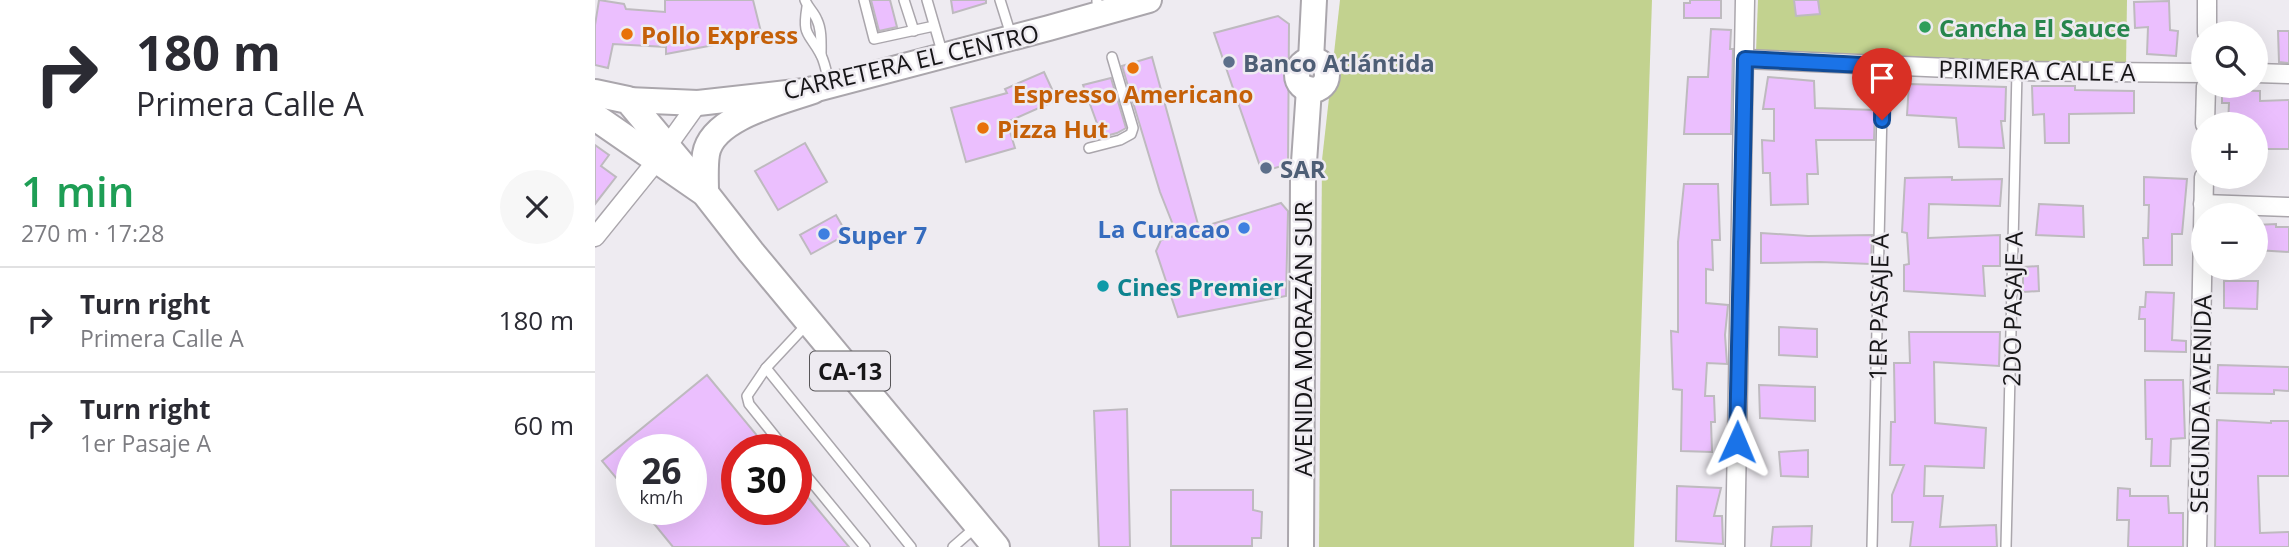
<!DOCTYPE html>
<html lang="en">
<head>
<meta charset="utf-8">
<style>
  body { margin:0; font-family:"Open Sans",sans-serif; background:#f7f7f7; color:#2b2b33; height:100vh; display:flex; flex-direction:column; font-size:26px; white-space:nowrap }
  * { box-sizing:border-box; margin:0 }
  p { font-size:23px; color:#7c7c81 }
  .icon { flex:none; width:38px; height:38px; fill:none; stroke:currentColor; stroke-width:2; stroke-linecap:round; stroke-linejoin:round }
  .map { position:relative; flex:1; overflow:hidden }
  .drawer { display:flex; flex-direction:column; background:#fff; width:595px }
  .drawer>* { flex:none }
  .hud { background:#fff; color:#2b2b33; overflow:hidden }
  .tools { position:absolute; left:1596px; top:21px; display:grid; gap:14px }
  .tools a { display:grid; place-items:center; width:77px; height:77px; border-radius:50%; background:#fff; box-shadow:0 7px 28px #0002; font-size:35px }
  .speed { position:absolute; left:21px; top:434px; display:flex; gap:14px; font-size:35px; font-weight:700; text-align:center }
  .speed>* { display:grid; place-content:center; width:91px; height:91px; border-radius:50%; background:#fff; box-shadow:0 7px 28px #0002; line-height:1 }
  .speed small { font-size:18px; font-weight:400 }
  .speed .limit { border:10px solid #d22; background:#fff; color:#111 }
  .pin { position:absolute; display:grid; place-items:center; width:60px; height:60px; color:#fff; margin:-72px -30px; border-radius:50% 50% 50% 0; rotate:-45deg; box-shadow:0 0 7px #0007 }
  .pin .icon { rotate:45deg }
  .me { position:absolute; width:77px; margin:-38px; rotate:1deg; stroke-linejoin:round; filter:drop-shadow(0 0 5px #0008) }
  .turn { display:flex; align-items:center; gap:24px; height:147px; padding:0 21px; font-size:32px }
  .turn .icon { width:91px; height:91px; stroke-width:2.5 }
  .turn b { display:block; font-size:49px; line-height:60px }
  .round { display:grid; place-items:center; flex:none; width:74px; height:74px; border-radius:37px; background:#f7f7f7 }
  .head { display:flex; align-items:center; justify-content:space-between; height:119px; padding:0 21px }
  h1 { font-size:42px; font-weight:600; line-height:52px; color:#1e9e55 }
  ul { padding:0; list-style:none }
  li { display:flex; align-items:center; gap:21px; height:105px; padding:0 21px; border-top:2px solid #e1e1e2 }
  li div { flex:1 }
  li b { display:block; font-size:26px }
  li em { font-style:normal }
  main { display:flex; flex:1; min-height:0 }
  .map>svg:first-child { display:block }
</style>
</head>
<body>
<main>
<section class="drawer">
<div class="hud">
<div class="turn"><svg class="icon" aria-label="right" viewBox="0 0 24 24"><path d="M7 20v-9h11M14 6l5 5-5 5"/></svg><div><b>180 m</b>Primera Calle A</div></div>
</div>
<div class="head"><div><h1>1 min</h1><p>270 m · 17:28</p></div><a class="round"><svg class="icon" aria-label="close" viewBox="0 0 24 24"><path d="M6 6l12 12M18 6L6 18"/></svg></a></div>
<ul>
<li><svg class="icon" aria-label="right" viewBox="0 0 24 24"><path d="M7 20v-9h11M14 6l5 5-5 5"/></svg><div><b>Turn right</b><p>Primera Calle A</p></div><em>180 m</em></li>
<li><svg class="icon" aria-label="right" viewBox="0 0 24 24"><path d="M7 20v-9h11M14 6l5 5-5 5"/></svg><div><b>Turn right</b><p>1er Pasaje A</p></div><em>60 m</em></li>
</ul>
</section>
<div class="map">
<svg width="1694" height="547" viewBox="0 0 1694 547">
  <rect width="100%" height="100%" fill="#eeebf1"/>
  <!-- green -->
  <g fill="#c2d28f">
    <path d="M745,0H1057L1039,547H724L727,160Z"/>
    <path d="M1163,0H1532L1531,67L1161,52Z"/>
  </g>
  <!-- building -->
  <g fill="#ebbffe" stroke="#bebabf" stroke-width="2">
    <path d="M4,0L29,4L31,9L70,12V0H158L167,36L71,54V47L18,44L13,68L0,65V25Z"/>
    <path d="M276,0H295L302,27L284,31Z"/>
    <path d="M356,0H391V3L358,13Z"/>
    <path d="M1095,0H1126V18H1089V3H1095Z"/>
    <path d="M1199,0H1223L1225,14L1201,16Z"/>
    <path d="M1574,1L1575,30L1583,31L1581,56L1552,54L1553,27L1540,28L1539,2Z"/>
    <path d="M683,16L694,24L693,164L667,172L619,33Z"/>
    <path d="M1116,29L1136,30L1135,49H1138L1136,134H1089L1093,77H1113Z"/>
    <path d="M1683,31H1694V63L1684,62Z"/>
    <path d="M557,57L604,228L686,203L693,211L691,296L583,317L561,251L566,240L582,235L565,192L527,66Z"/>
    <path d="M449,72L462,100L412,122L420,148L371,162L356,108L412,93L410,89Z"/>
    <path d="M1173,77L1219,81L1220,108L1280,110L1279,140H1221L1223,174H1212L1213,204L1176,205L1175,173H1168L1167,140L1179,141V109H1168Z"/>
    <path d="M516,78L531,128L522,133L507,137L488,85Z"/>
    <path d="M1314,84L1411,87L1410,121H1406L1409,148L1364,147L1361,118L1312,115Z"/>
    <path d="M1437,86H1480V90L1539,91V113L1474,114V143H1450L1449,114L1438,115Z"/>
    <path d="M1627,90L1665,91V101L1694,100V149H1661V124H1633L1634,103H1627Z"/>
    <path d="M210,143L232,182L183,210L160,171Z"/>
    <path d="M0,145L14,155L6,166L21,177L0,204Z"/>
    <path d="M1357,177V180L1407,179L1405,206L1334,204L1333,238L1405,235V266H1388L1390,296L1309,291V265L1314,264L1312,233L1307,232L1310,178Z"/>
    <path d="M1549,177L1592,179L1587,234H1577V265H1549L1548,238H1553L1554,205H1549Z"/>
    <path d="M1089,184H1123L1125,240H1117L1118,270L1111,269V303L1133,305L1130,335L1132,364L1112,363L1110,396H1119L1120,422H1116L1117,452L1086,451L1087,390L1078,389L1076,331L1083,332V242Z"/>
    <path d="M1444,204L1488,206L1489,237L1441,235Z"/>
    <path d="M241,215L252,234L216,254L205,235Z"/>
    <path d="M1681,224V227H1694V252L1661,250V225Z"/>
    <path d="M1166,233L1213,236L1277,235L1276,264L1225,262L1166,263Z"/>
    <path d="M1443,266L1444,291L1428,292V267Z"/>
    <path d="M1629,281H1663L1662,309L1629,308Z"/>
    <path d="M1551,292L1579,293L1577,340L1591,341V352L1550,351V319H1544L1545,307H1550Z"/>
    <path d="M1184,327L1222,329V357L1184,355Z"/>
    <path d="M1314,332H1405L1404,366L1339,362L1340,423L1391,428L1389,468L1330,466L1329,496H1348L1345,527L1401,525L1402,547H1315L1318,522H1297V495L1309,465H1295L1296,422H1300L1299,363H1315Z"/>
    <path d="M1623,365L1694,367V391L1679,390V394L1622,393Z"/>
    <path d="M112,375L174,450H142V509H201V483L254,547H78L47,509H96V450H37V497L7,461Z"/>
    <path d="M1550,380H1588L1590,438L1576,439L1575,466H1556L1557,439H1551Z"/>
    <path d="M1164,385L1220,387V421L1165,418Z"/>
    <path d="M532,409L535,547H504L499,411Z"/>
    <path d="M1622,420L1676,423V421H1694V476H1663L1665,533L1694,532V547H1620Z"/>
    <path d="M1213,450V477L1186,476L1184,452Z"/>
    <path d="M1082,486L1126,488L1119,516H1127L1128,544L1081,541Z"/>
    <path d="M1523,488L1535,489V496H1573L1574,513H1588V547H1533L1534,520H1522Z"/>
    <path d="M576,490H658V510L667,512L666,538H657V546H576Z"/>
    <path d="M1217,526L1216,547H1176L1178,527Z"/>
  </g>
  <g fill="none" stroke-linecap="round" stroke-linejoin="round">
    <!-- lane casing -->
    <g stroke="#aaa6ac" stroke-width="12">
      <g id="lane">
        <path d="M210,0C213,8 219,12 222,20C227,30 226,44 226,55"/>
        <path d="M269,0L279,39L339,26"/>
        <path d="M309,0L319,31"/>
        <path d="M332,0L348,55"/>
        <path d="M405,0L416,35"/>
        <path d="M502,2V0"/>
        <path d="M212,7C207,37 214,32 226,55C230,63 232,74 234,83"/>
        <path d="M494,148L525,140L536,134L538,128L517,57"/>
        <path d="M213,323L171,368L316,547"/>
        <path d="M171,368L152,396L154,404L191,450"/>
        <path d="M201,463L270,547"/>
        <path d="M358,547L382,526"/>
        <path d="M1277,547L1288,66"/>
        <path d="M1411,547L1422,71"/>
      </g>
    </g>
    <!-- street casing -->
    <g stroke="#aaa6ac" stroke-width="21">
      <g id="street">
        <path d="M1612,33V0"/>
        <path d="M1150,59L1422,71L1608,73"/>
        <path d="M1661,73L1694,74"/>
        <path d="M1610,124L1611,86"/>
        <path d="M1608,204L1694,207"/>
        <path d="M0,237L63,159L103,103"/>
        <path d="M1140,547L1150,0"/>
        <path d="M1602,547L1609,177"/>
      </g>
    </g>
    <!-- secondary casing -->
    <g stroke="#aaa6ac" stroke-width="28">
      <g id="secondary">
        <path d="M716,60L719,0"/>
        <circle cx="717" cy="75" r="15"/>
        <path d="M33,100L103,103L218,90L454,28L554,0"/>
        <path d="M706,547L708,177L714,89"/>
      </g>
    </g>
    <!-- primary casing -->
    <g stroke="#aaa6ac" stroke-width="30">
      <g id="primary">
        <path d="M0,93L33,100L89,167"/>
        <path d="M0,117L110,193L156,252L401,547"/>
        <path d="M110,193C110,180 109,166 111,154C117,117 187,101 218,90"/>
      </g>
    </g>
    <!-- lane -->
    <use href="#lane" stroke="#fff" stroke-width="9"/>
    <!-- street -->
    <use href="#street" stroke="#fff" stroke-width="18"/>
    <!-- secondary -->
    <use href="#secondary" stroke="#fff" stroke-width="24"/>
    <!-- primary -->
    <use href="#primary" stroke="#fff" stroke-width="26"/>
  </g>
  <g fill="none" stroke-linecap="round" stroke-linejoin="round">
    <!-- route casing -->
    <g stroke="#114b97" stroke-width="18">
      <path id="route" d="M1142,442L1150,59L1288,66L1287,120"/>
    </g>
    <!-- route -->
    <use href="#route" stroke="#1a73e8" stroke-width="12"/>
  </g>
  <!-- markers -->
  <circle fill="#2e9e5b" stroke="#eeebf1" stroke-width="2.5" cx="1330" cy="27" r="7"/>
  <g fill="#e8710a" stroke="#eeebf1" stroke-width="2.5">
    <circle cx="32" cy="34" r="7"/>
    <circle cx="538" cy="68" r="7"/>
    <circle cx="388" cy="128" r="7"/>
  </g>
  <g fill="#5c6f8a" stroke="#eeebf1" stroke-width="2.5">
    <circle cx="634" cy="62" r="7"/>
    <circle cx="671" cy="168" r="7"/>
  </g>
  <g fill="#3f7fe0" stroke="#eeebf1" stroke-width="2.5">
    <circle cx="649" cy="228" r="7"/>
    <circle cx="229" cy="234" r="7"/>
  </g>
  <circle fill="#0f9aa8" stroke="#eeebf1" stroke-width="2.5" cx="508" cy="286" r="7"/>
  <g text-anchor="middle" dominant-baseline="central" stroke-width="5" stroke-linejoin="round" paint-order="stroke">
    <!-- shield labels -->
    <rect fill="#eeebf1" stroke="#585659" stroke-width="2" x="215" y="351.5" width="80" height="39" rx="5"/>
    <g font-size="23" font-weight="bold" fill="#171618">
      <text x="255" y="371">CA-13</text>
    </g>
    <!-- leisure labels -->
    <g font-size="24" font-weight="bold" fill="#27864d" stroke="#eeebf1" text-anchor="start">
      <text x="1344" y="27">Cancha El Sauce</text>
    </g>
    <!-- food labels -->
    <g font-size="24" font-weight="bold" fill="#c56008" stroke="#eeebf1" text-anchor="start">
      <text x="46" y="34">Pollo Express</text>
      <text x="538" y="93" text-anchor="middle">Espresso Americano</text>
      <text x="402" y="128">Pizza Hut</text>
    </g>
    <!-- street labels -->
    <g font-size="24" fill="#171618" stroke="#eeebf1">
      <text transform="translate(316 61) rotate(-13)">CARRETERA EL CENTRO</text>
      <text transform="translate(1442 70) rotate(1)">PRIMERA CALLE A</text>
      <text transform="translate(1283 307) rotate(-89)">1ER PASAJE A</text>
      <text transform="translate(1417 309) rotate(-89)">2DO PASAJE A</text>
      <text transform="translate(707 339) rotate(-90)">AVENIDA MORAZÁN SUR</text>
      <text transform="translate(1605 404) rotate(-89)">SEGUNDA AVENIDA</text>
    </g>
    <!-- service labels -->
    <g font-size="24" font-weight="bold" fill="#4e5e75" stroke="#eeebf1" text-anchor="start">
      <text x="648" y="62">Banco Atlántida</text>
      <text x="685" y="168">SAR</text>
    </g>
    <!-- shop labels -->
    <g font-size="24" font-weight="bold" fill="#366cbe" stroke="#eeebf1" text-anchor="end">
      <text x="635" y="228">La Curacao</text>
      <text x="243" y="234" text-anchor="start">Super 7</text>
    </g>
    <!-- culture labels -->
    <g font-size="24" font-weight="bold" fill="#0d838f" stroke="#eeebf1" text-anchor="start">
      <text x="522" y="286">Cines Premier</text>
    </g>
  </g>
</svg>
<div class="tools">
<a><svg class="icon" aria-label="search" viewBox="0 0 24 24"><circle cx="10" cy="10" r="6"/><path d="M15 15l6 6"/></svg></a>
<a>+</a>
<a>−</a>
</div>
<div class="speed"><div>26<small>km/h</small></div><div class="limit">30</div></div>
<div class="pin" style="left:1287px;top:120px;background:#d93025"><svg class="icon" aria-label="arrive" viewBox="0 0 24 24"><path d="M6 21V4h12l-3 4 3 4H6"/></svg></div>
<svg class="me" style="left:1142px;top:442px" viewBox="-20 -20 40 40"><path d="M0-17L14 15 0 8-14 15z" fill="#1a73e8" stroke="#fff" stroke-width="4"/></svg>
</div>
</main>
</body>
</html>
